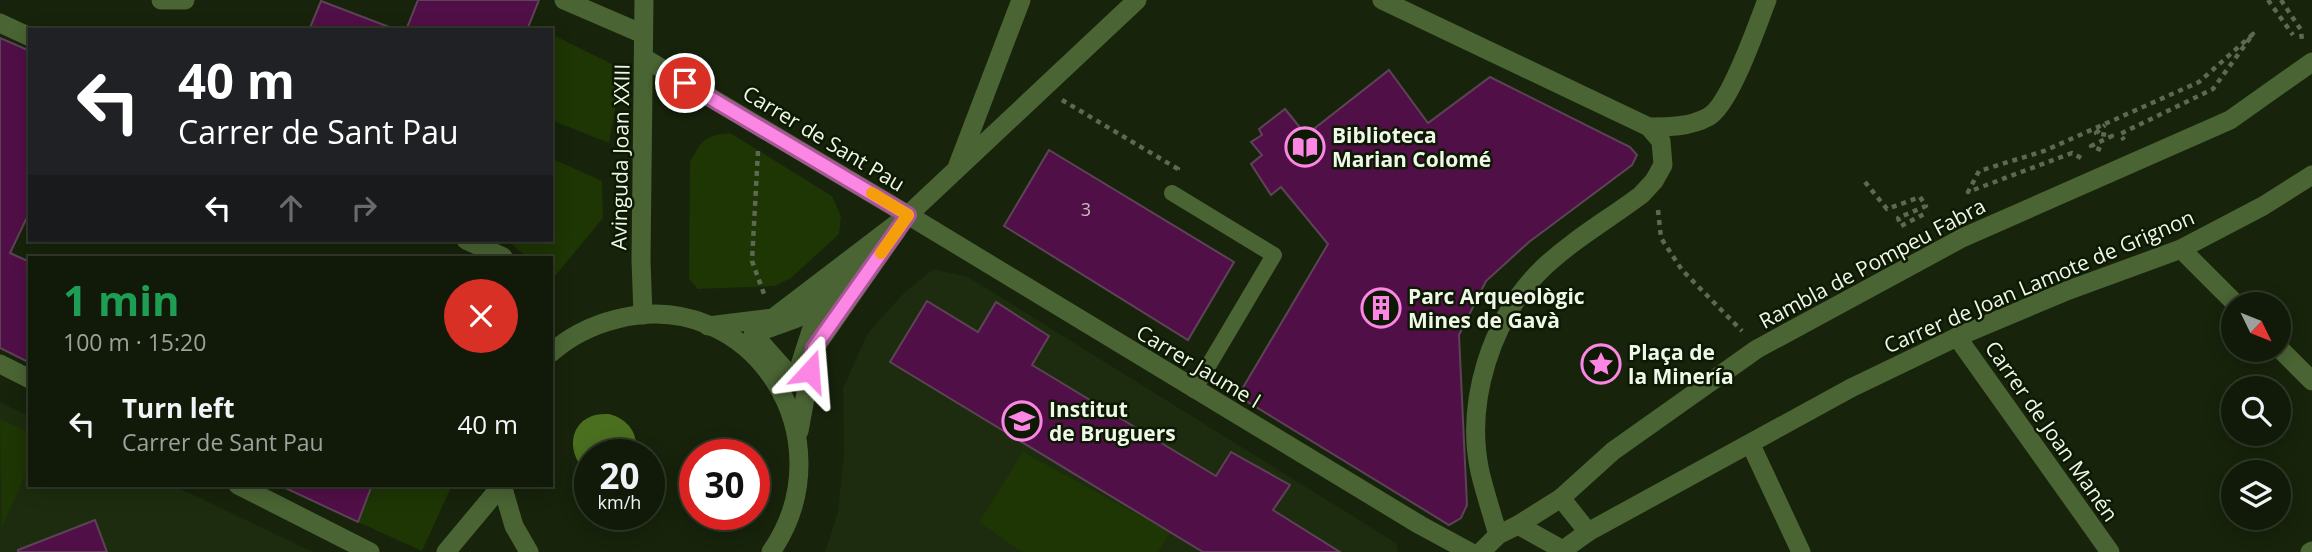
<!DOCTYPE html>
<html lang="en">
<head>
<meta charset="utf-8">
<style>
  body { margin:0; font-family:"Open Sans",sans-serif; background:#1e2716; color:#f1f3f6; height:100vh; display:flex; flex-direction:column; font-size:26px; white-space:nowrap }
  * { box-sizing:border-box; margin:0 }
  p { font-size:23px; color:#9ca19c }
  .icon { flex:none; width:38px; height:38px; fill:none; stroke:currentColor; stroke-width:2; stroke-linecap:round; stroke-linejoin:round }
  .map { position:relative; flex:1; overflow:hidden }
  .details { position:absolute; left:28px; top:256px; width:525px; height:231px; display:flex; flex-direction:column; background:#111a08; border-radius:0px; box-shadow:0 4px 18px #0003,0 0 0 2px #303829 }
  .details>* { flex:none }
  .banner { position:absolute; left:28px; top:28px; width:525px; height:214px; border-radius:0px; box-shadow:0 4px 18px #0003,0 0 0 2px #303829; background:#202124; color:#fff; overflow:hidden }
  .needle { width:46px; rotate:133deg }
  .fabs { position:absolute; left:2221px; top:292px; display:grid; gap:14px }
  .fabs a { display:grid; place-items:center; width:70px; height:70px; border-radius:50%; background:#111a08; box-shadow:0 4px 18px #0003,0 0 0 2px #303829; font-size:35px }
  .speed { position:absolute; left:574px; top:439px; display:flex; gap:14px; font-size:35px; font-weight:700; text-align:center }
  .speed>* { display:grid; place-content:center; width:91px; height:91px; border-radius:50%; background:#111a08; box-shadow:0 4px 18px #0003,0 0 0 2px #303829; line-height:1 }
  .speed small { font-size:18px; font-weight:400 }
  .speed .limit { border:10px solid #d22; background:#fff; color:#111 }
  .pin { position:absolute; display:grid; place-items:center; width:60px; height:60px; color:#fff; margin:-30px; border:4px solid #fff; border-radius:50%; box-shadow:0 2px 7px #0007 }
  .me { position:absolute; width:77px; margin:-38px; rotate:19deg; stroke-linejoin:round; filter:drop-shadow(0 0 5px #0008) }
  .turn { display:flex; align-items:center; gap:24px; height:147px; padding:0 35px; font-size:32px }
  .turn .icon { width:91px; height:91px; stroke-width:2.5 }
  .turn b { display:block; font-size:49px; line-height:60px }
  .lanes { display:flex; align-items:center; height:66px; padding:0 35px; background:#0003; justify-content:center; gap:35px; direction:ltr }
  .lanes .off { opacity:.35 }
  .round { display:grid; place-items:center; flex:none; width:74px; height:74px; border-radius:37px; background:#1e2716 }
  .overview { display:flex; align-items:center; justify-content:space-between; height:119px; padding:0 35px }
  h1 { font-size:42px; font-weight:700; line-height:52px; color:#1e9e55 }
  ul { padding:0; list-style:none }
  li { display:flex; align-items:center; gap:21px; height:98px; padding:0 35px }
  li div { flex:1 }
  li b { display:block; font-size:26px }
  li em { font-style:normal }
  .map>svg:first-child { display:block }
</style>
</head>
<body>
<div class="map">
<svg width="2312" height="552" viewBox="0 0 2312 552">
  <rect width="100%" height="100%" fill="#17230b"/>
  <!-- built -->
  <g fill="#1d2c0e">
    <path d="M933,269L968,277L1396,543L1398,552H825L838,512L844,455L843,388L868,333L902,295Z"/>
    <path d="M0,402L30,417V485H172L313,552H0Z"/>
  </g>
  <!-- green -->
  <g fill="#1e3504">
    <path d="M551,34L622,69L609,143L551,120Z"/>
    <path d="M730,133L832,196L841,216L839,234L791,278L775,286L698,289L689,279L690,162C701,141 705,135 730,133Z"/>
    <path d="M551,158L602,181L603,218L551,281V257H527L507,240H551Z"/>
    <path d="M0,419L30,433V464L2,527Z"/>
    <path d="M1023,452L1170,532L1158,552H1022L979,522Z"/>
    <path d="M372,485H452L422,551L358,522Z"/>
  </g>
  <!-- water -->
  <path fill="#4a701f" d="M609,414C628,419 640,434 635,455H590V474C569,461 565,426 592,416C597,414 604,414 609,414Z"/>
  <!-- building -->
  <g fill="#510f47" stroke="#5c4456" stroke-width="2">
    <path d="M418,0H539L527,30H406Z"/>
    <path d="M321,1L392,28L391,30H309Z"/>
    <path d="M0,38L30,51V211L10,253L30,262V363L0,348Z"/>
    <path d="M1389,70L1428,123L1490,77L1630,147L1637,155L1632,165L1529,242L1486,281L1459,335L1467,505L1461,518L1449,525L1238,396L1328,244L1281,187L1271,195L1251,164L1262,155L1251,142L1262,135L1259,129L1285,109L1306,135Z"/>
    <path d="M1049,150L1234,262L1188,340L1004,226Z"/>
    <path d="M927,301L978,332L996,302L1049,336L1032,365L1216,476L1231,452L1290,485L1273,510L1340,552H1203L890,362Z"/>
    <path d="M279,485H372L358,522Z"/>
    <path d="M95,520L107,552H18V550Z"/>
  </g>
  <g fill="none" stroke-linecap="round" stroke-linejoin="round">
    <!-- path -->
    <g stroke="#5e6954" stroke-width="4.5" stroke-dasharray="5 5" stroke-linecap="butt">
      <path d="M2268,0L2293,35"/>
      <path d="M2281,0L2301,30L2302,42"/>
      <path d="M1062,100L1178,169L1176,171"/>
      <path d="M2101,150L2091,146L2112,136L2096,133L2105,125"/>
      <path d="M758,151L752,261L764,294"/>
      <path d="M2081,158L2072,153L1968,192L1979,171L2044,151L2199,82L2253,34L2213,89L2120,134L2124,140"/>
      <path d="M1865,182L1887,209L1920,197L1926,206L1898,218L1901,226L1928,212"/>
      <path d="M1658,210L1661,238L1682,270L1742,331"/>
    </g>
    <!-- service -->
    <path stroke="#4a6433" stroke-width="16" d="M1172,193L1274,255L1194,390"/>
    <!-- pedestrian -->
    <g stroke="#4a6433" stroke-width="19">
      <path d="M564,0L643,34"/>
      <path d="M891,233L812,328L795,381L753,334L797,318Z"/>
    </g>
    <!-- minor -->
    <g stroke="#4a6433" stroke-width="19">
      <path d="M161,0H185"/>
      <path d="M1382,0L1649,127L1661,141L1663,165L1654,181L1641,195C1609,219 1571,241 1542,269C1491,319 1465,402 1480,472C1485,493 1492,514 1498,535"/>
      <path d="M0,23L30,37"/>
      <path d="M644,58L908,215L1420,525L1470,552"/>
      <path d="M1649,127C1668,127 1690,127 1708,117C1730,106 1757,25 1767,0"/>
      <path d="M958,165L1021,0"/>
      <path d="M466,240L503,257"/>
      <path d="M2181,249L2236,304"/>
      <path d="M643,315L641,260L644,0"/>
      <path d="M708,326L773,318L908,215L1137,0"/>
      <path d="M1957,337L2110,552"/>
      <path d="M2278,347L2312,381"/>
      <path d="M551,353C570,336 593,325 617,319C753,285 849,439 771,552"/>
      <path d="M0,364L30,379"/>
      <path d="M799,431L814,349L897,230"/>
      <path d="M1751,445L1801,552"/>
      <path d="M238,485L370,552"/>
      <path d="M502,485L514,526L529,552"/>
      <path d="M1561,498L1588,532"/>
      <path d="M1518,525L1563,550"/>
      <path d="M1563,550L1588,532L1851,388L1957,337L2069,290L2181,249L2263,206L2312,175"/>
      <path d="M446,552L502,485"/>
      <path d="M1481,552L1498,535L1518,525L1561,498L1613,451L1757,349L1962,238L2230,120L2312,62"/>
      <path d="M2310,552L2312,551"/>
    </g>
  </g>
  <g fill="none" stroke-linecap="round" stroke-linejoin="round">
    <!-- route casing -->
    <g stroke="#a45794" stroke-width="18">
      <path id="route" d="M685,83L908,215L814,348L810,371"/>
    </g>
    <!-- route -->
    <use href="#route" stroke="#fc86e4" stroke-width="12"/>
    <!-- slow -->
    <path stroke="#f59e0b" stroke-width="12" d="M872,193L908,215L881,253"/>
  </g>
  <!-- icons -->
  <defs>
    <g id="library-ring" transform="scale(2.0125)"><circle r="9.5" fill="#0e1904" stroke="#fc86e4" stroke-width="1.5"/><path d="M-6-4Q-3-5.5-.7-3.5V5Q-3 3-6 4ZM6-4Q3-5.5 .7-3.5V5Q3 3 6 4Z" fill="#fc86e4"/></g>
    <g id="building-ring" transform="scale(2.0125)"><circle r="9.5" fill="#0e1904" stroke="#fc86e4" stroke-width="1.5"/><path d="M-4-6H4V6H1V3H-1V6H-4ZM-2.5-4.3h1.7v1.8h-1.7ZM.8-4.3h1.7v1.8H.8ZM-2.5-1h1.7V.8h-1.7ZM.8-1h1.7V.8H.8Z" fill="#fc86e4"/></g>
    <g id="sight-ring" transform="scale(2.0125)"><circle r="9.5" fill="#0e1904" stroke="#fc86e4" stroke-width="1.5"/><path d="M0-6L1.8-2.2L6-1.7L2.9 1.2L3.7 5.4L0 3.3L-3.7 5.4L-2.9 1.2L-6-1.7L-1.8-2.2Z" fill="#fc86e4"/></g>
    <g id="school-ring" transform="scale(2.0125)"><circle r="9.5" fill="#0e1904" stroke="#fc86e4" stroke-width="1.5"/><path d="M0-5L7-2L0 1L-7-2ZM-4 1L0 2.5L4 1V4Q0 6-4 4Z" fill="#fc86e4"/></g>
  </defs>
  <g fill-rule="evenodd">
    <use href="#library-ring" x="1305" y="147"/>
    <use href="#building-ring" x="1381" y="308"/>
    <use href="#sight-ring" x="1601" y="364"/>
    <use href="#school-ring" x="1022" y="421"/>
  </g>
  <g text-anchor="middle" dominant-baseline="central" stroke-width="5" stroke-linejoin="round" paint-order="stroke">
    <!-- number labels -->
    <g font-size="18" fill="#c8bec0">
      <text x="1086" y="209">3</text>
    </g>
    <!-- poi labels -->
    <g font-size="21" font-weight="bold" fill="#eff8e8" stroke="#0e1904" text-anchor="start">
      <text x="1332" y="135">Biblioteca<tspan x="1332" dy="24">Marian Colomé</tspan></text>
      <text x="1408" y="296">Parc Arqueològic<tspan x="1408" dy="24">Mines de Gavà</tspan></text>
      <text x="1628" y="352">Plaça de<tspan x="1628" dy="24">la Minería</tspan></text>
      <text x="1049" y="409">Institut<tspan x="1049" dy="24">de Bruguers</tspan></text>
    </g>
    <!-- street labels -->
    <g font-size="21" fill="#eff8e8" stroke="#0e1904">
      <text transform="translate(824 138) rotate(31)">Carrer de Sant Pau</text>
      <text transform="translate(620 157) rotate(-89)">Avinguda Joan XXIII</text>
      <text transform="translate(1872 263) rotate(-28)">Rambla de Pompeu Fabra</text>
      <text transform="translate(2039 281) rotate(-23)">Carrer de Joan Lamote de Grignon</text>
      <text transform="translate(1199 366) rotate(31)">Carrer Jaume I</text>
      <text transform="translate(2052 431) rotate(55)">Carrer de Joan Manén</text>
    </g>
  </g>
</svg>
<div class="fabs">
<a><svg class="needle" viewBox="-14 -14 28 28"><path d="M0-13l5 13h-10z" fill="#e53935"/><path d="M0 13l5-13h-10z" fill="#9ca19c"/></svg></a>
<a><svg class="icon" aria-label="search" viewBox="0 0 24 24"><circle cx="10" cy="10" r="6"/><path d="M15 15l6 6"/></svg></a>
<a><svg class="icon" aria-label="layers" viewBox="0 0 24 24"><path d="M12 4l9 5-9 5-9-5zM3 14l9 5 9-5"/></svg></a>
</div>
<div class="speed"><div>20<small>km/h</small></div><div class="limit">30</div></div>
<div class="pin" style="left:685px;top:83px;background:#d93025"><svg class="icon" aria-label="arrive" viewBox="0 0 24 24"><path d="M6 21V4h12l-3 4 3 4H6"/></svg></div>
<svg class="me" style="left:810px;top:371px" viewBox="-20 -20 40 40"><path d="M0-17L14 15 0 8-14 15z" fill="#fc86e4" stroke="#fff" stroke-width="4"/></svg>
<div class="banner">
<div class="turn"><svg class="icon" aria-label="left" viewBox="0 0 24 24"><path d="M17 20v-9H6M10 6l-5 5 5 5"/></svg><div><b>40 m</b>Carrer de Sant Pau</div></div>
<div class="lanes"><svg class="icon" aria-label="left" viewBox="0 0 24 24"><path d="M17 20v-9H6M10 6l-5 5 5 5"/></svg><svg class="icon off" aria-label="ahead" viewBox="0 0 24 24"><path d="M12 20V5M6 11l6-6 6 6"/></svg><svg class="icon off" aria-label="right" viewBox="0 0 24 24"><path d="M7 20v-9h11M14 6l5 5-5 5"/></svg></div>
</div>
<section class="details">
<div class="overview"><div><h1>1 min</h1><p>100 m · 15:20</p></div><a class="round" style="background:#d93025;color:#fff"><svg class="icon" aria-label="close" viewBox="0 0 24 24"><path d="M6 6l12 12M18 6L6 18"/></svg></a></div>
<ul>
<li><svg class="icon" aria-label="left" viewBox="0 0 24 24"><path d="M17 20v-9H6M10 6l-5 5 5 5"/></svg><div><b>Turn left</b><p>Carrer de Sant Pau</p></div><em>40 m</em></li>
</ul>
</section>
</div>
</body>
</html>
